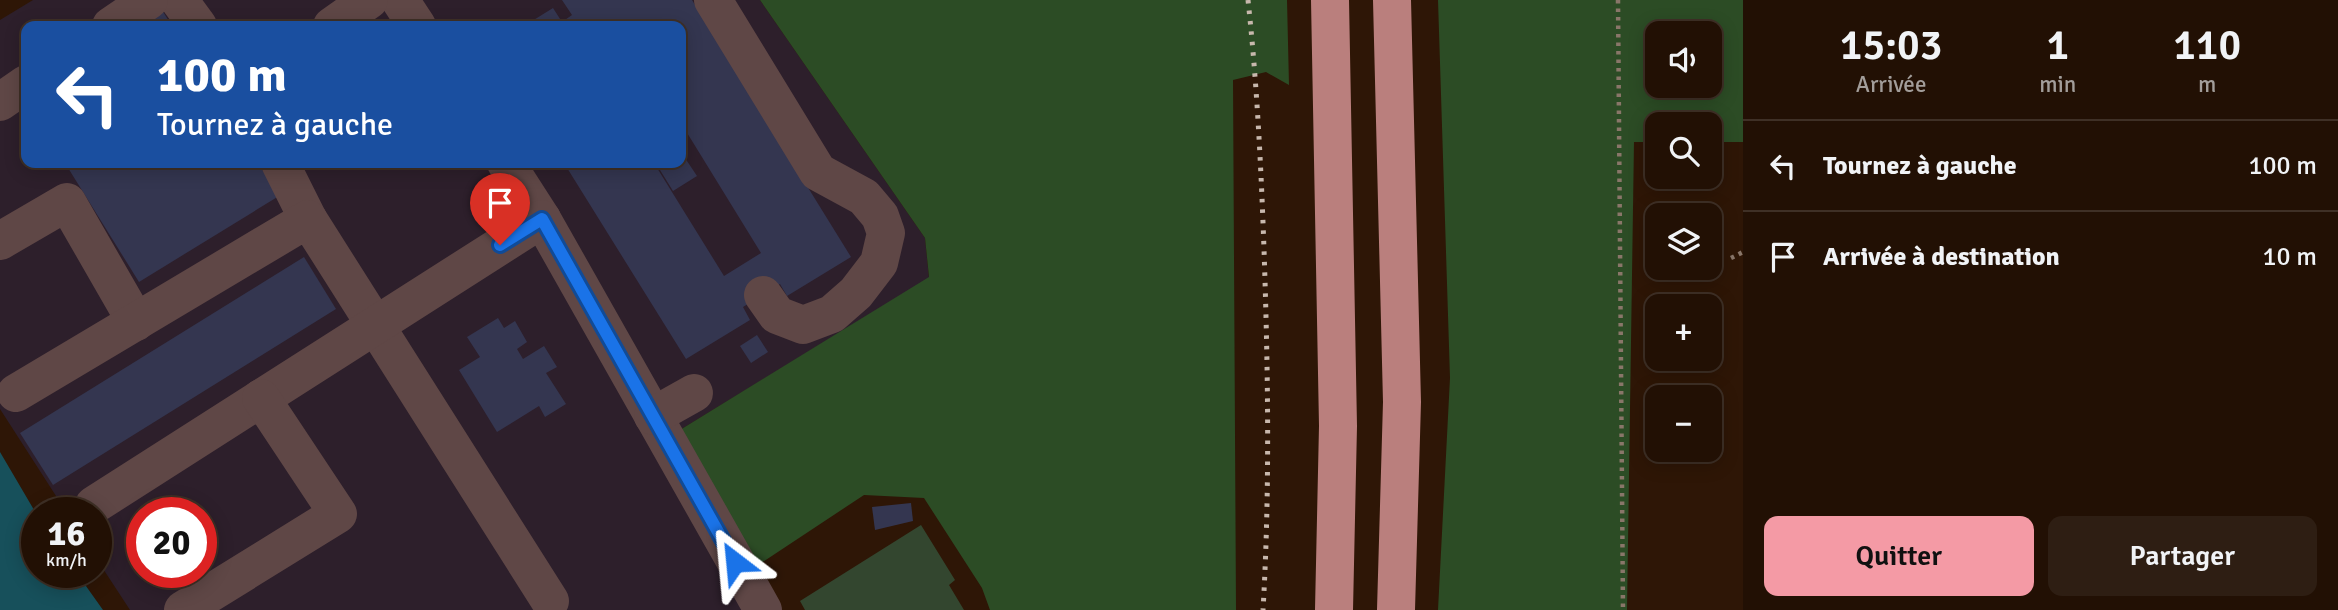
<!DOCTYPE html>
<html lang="fr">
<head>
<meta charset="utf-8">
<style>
  body { margin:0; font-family:Signika,sans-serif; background:#2e1e13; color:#f1f3f6; height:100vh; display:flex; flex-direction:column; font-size:26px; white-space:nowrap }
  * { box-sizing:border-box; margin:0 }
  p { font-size:23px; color:#a29d9a }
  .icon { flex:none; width:38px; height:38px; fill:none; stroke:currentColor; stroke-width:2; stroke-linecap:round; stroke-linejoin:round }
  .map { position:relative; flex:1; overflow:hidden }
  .sheet { display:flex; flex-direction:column; background:#221004; width:595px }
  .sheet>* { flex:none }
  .hud { position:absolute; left:21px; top:21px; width:665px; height:147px; border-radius:14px; box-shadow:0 4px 18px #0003,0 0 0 2px #3f3026; background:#1a4fa0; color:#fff; overflow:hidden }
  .buttons { position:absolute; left:1645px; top:21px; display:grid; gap:14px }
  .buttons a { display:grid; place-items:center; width:77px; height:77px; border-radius:14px; background:#221004; box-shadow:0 4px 18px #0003,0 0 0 2px #3f3026; font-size:35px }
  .speed { position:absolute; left:21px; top:497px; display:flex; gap:14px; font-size:35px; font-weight:700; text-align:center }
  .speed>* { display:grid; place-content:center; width:91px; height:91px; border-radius:50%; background:#221004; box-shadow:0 4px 18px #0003,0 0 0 2px #3f3026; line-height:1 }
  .speed small { font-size:18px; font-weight:400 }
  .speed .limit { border:10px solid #d22; background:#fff; color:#111 }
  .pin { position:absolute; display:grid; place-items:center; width:60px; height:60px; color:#fff; margin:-72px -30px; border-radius:50% 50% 50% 0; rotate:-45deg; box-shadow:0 0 7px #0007 }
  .pin .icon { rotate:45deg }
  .me { position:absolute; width:77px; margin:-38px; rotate:331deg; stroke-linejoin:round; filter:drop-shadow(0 0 5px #0008) }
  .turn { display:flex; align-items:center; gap:24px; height:147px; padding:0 21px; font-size:32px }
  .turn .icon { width:91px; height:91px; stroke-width:2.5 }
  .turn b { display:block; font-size:49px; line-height:60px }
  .eta { display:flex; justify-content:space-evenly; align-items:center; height:119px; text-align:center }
  .eta b { font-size:42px; font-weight:600; line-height:49px }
  .cta { display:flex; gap:14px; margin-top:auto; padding:14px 21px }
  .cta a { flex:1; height:80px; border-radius:14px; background:#f49aa5; color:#111; font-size:28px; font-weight:600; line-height:80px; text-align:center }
  .cta a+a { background:#2e1e13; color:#f1f3f6 }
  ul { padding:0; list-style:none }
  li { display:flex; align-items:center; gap:21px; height:91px; padding:0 21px; border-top:2px solid #3f3026 }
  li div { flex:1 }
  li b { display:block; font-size:26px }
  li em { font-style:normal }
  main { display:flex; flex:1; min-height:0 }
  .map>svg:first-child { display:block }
</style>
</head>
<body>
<main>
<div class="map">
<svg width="1743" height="610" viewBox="0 0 1743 610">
  <rect width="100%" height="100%" fill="#2e1606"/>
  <!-- industrial -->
  <path fill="#2d1f2b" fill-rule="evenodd" d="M33,0H760L925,238L929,278L675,433L775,610H130L96,558V513H67L0,409V20ZM26,26H681V163H26ZM142,513H201V572H142Z"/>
  <!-- green -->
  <path fill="#33462f" d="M921,525L955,580L949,585L964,610H805L800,601Z"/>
  <!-- forest -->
  <g fill="#2c4c25" fill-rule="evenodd">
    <path d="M760,0H1287L1289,85L1266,72L1233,80L1236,610H990L982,588L924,498L864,495L752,569L675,433L929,277L925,238Z"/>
    <path d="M1438,0H1743V142H1710V124H1657V142H1634L1627,610H1438L1450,378ZM1657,33H1710V86H1657Z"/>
  </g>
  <!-- water -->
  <path fill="#17505b" d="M0,452L37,515V572H76L103,610H0Z"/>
  <!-- building -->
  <g fill="#343650">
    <path d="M562,0H692L851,257L787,296L780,284L743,307L750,320L686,359L564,163H654L724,276L761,253L681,123V26H524L553,8L562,22L572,15Z"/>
    <path d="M160,7L172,26H151L145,17Z"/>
    <path d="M683,155L697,176L673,191L660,170L671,163H681V157Z"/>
    <path d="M65,163H258L279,196L139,282Z"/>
    <path d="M304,257L336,309L53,485L20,433Z"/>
    <path d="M498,318L504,328L515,321L527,342L517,349L523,359L544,346L557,367L546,373L566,404L545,417L539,406L497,432L459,370L480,357L467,337Z"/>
    <path d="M757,335L768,352L751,363L740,346Z"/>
    <path d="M911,503L913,521L875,530L872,507Z"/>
  </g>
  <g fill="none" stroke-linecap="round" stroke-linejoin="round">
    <!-- path -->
    <g stroke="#897669" stroke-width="4.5" stroke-dasharray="3.5 5" stroke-linecap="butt">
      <path d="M1618,0L1623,610"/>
      <path d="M1731,258L1743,252"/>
    </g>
    <!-- minor -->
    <g stroke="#5f4746" stroke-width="38">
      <path d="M179,0L198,26"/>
      <path d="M400,0L417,26"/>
      <path d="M713,0L818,172L864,197L880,216L886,233L879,263L856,293L832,314L803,325L777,315L763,295"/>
      <path d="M111,26L149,0"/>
      <path d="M332,26L369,0"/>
      <path d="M0,102L26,84"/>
      <path d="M280,163L308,219"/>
      <path d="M506,163L542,219L763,610"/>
      <path d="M0,241L67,202L136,322"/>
      <path d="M16,393L308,219L550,601"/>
      <path d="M653,416L694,393"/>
      <path d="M94,505L542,219"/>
      <path d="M183,610L338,514L261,398"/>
    </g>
    <!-- highway -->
    <g stroke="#ba7f7d" stroke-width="38">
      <path d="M1330,0L1338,426L1334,610"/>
      <path d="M1392,0L1402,402L1396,610"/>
    </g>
    <!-- rail -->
    <path stroke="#c8b8ad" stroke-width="5" stroke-dasharray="3.5 7" stroke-linecap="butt" d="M1248,0C1257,83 1261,166 1264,249C1268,369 1270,490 1263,610"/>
  </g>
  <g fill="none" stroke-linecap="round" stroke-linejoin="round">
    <!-- route casing -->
    <g stroke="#114b97" stroke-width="18">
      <path id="route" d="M500,245L542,219L735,562"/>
    </g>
    <!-- route -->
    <use href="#route" stroke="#1a73e8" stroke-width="12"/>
  </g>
</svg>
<div class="buttons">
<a><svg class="icon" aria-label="sound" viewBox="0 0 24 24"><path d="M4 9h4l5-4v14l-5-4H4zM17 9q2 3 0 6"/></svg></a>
<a><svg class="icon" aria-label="search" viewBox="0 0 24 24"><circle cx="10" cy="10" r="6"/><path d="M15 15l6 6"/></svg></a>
<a><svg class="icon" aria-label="layers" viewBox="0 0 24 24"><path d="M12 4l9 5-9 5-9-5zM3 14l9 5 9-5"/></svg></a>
<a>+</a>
<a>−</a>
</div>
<div class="speed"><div>16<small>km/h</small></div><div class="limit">20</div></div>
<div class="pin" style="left:500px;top:245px;background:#d93025"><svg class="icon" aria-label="arrive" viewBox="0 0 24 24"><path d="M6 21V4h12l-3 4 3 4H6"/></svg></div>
<svg class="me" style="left:735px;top:562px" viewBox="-20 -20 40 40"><path d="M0-17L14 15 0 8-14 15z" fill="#1a73e8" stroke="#fff" stroke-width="4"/></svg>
<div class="hud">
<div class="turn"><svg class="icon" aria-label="left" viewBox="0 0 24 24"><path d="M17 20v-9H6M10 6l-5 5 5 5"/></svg><div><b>100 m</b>Tournez à gauche</div></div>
</div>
</div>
<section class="sheet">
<div class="eta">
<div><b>15:03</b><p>Arrivée</p></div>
<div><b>1</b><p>min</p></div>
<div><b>110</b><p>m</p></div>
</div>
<ul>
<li><svg class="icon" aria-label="left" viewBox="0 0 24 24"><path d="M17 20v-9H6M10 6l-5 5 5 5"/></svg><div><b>Tournez à gauche</b></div><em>100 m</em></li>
<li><svg class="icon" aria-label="arrive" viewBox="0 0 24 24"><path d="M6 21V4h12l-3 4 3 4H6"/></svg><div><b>Arrivée à destination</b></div><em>10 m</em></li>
</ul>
<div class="cta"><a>Quitter</a><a>Partager</a></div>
</section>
</main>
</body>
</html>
